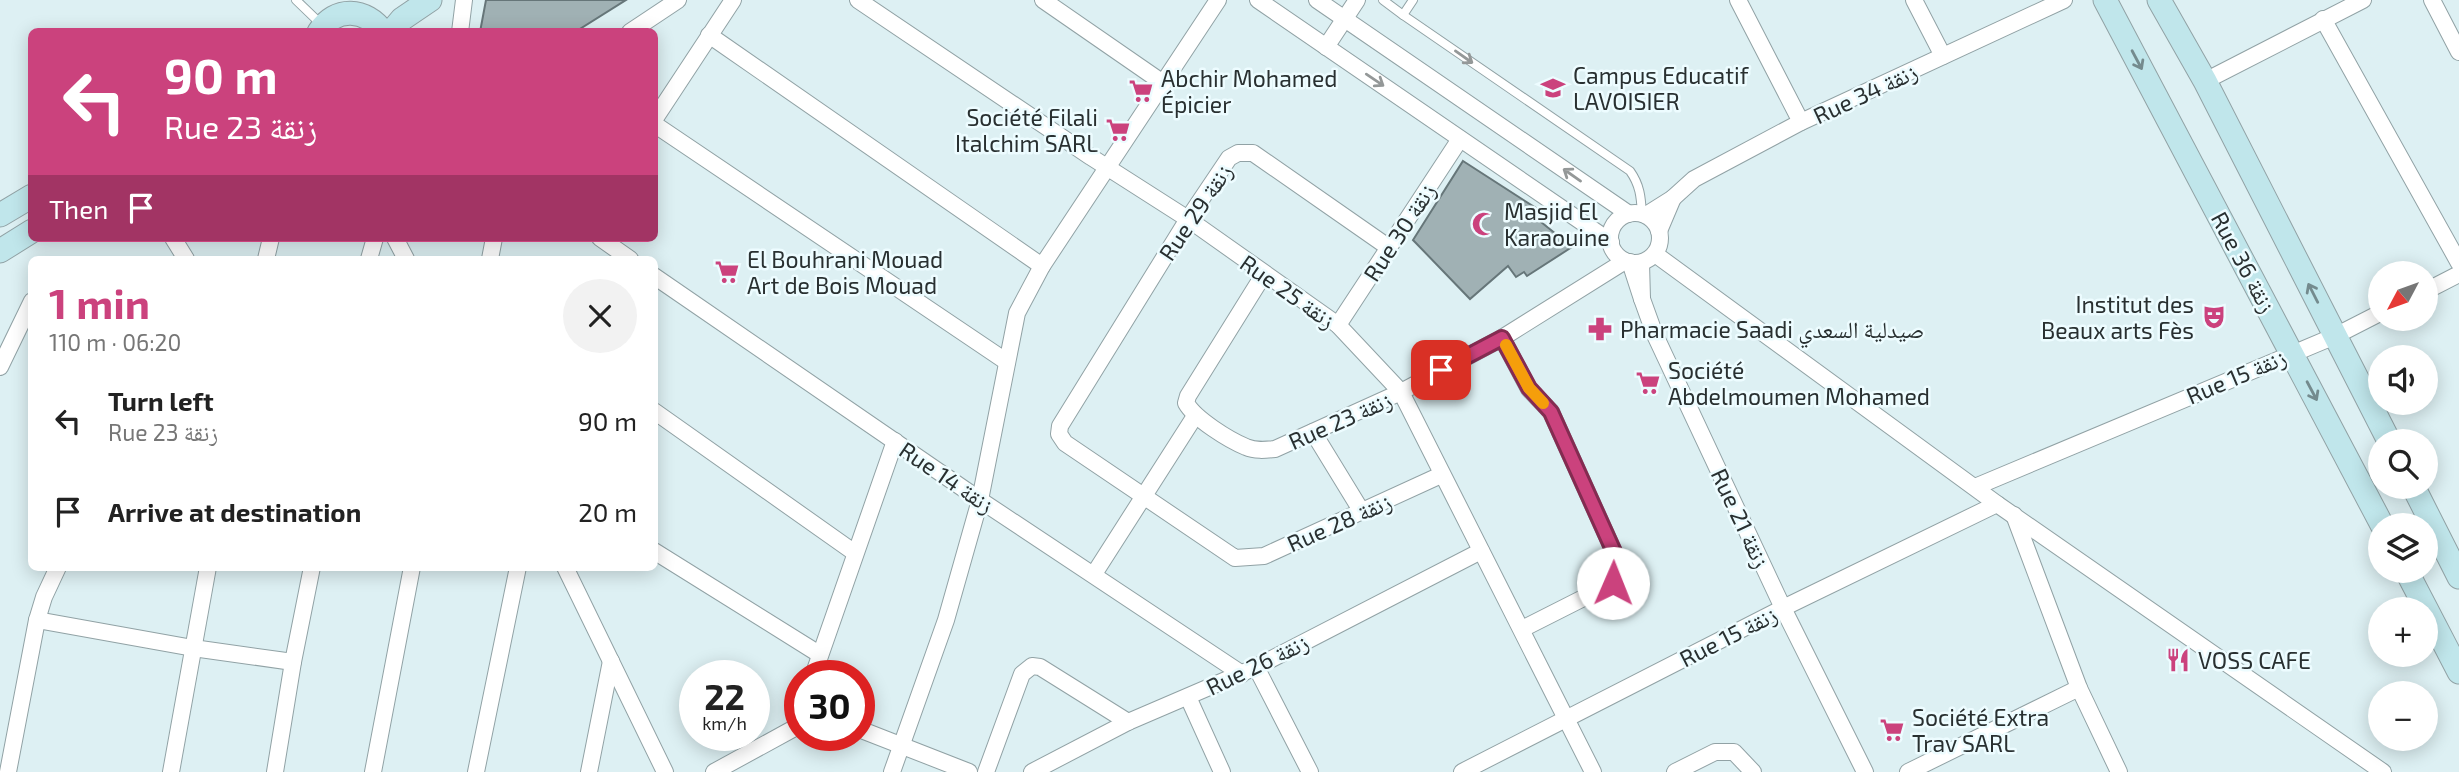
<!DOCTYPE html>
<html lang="en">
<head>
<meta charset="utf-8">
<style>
  body { margin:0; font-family:"Exo 2","Noto Naskh Arabic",sans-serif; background:#f2f2f2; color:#222; height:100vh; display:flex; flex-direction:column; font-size:26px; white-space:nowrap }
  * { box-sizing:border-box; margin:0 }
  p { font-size:23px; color:#767676 }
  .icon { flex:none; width:38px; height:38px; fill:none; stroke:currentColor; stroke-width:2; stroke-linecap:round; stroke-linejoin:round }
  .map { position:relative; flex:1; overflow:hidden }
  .side { position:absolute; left:28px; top:256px; width:630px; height:315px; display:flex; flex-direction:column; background:#fff; border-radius:10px; box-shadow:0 4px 18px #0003 }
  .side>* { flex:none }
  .top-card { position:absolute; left:28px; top:28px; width:630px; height:214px; border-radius:10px; box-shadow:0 4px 18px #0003; background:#cb427d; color:#fff; overflow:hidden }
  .needle { width:46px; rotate:229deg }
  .fabs { position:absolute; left:2368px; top:261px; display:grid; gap:14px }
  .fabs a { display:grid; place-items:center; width:70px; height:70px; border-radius:50%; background:#fff; box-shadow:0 4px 18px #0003; font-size:35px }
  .speed { position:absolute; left:679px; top:660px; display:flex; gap:14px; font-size:35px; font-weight:700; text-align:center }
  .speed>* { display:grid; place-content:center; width:91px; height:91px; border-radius:50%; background:#fff; box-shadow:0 4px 18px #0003; line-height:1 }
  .speed small { font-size:18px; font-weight:400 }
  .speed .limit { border:10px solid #d22; background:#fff; color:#111 }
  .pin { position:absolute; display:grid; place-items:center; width:60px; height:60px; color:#fff; margin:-30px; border-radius:14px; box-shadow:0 4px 10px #0006 }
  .me { position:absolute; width:77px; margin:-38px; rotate:1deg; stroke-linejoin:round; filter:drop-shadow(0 0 5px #0008) }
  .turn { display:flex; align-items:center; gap:24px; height:147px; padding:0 21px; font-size:32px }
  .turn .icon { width:91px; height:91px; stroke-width:2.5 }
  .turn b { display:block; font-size:49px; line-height:60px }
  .then { display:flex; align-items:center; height:66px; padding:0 21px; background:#0003; gap:14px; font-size:26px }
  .round { display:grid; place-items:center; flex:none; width:74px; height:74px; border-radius:37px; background:#f2f2f2 }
  .head { display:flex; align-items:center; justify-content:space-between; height:119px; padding:0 21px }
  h1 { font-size:42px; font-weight:700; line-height:52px; color:#cb427d }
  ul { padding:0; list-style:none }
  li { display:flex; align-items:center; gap:21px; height:91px; padding:0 21px }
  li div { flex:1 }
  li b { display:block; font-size:26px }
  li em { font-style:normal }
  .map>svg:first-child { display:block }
</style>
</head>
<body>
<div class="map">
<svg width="2459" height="772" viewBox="0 0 2459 772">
  <rect width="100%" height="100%" fill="#ddf0f3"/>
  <!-- building -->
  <g fill="#a0b1b4" stroke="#667679" stroke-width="2">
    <path d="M486,0H626L575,32H480Z"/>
    <path d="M1463,161L1539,210L1536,218L1572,247L1527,276L1524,272L1516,277L1508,266L1470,299L1413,240Z"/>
  </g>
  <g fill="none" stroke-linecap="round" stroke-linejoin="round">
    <!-- lane casing -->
    <g stroke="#91a2a5" stroke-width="10">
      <g id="lane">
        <path d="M296,0L323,26"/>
        <path d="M1383,0L1403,15"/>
        <path d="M1413,0L1403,15L1630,171C1640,185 1641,197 1642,214"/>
      </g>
    </g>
    <!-- street casing -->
    <g stroke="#91a2a5" stroke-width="18">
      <g id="street">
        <path d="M858,0L1091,157L1188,219L1338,325L1401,392L1593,772"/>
        <path d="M1043,0L1163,83"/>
        <path d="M1258,0L1611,242"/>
        <path d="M1317,0L1629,214"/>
        <path d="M1738,0L1801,122"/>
        <path d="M1914,0L1943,56"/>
        <path d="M2432,0L2459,52"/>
        <path d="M2323,19L2459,263"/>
        <path d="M460,32L464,0"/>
        <path d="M630,32L678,0"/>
        <path d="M709,35L1042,266"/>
        <path d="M1326,47L1357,0"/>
        <path d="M2205,81L2363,0"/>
        <path d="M654,120L733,0"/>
        <path d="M654,124L1007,362"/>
        <path d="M1673,198L1694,179L1801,122L2064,0"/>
        <circle cx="1635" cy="238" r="25"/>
        <path d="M1646,215L1673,198L1659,231"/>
        <path d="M173,238L186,259"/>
        <path d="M395,238L406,259"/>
        <path d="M600,238L630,259"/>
        <path d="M1388,247L1253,153H1238L1229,158L1188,219L1060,426L1059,434L1065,443L1235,558L1264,556L1441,475"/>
        <path d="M1655,254L1997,504L2383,772"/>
        <path d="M266,259L271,238"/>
        <path d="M369,259L375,238"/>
        <path d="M490,259L494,238"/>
        <path d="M1630,262L1642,299L1641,263"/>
        <path d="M1264,274L1188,396L1186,403C1195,419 1229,440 1246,447C1255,451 1265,450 1275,449L1401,392L1502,338L1625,261"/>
        <path d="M654,276L980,500L1242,674"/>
        <path d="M2426,291L2459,274"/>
        <path d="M1642,299L1655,335L1783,608L1865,772"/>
        <path d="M1338,325L1460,139"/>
        <path d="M1502,338L1529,389L1551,412L1619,563V574L1613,583L1522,629"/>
        <path d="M0,367L32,301"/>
        <path d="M654,411L855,553"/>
        <path d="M1313,432L1362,512"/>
        <path d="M1975,487L2335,336L2380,313"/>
        <path d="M2014,515L2079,688L2119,772"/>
        <path d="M654,551L819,654"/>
        <path d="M565,567L665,772"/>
        <path d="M1094,574L1195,416"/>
        <path d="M37,620L193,648L293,662"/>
        <path d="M1256,667L1310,772"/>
        <path d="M813,676L895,441"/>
        <path d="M1188,697L1222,772"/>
        <path d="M859,729L969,772"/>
        <path d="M8,772L37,620L44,597L58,567"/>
        <path d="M171,772L208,567"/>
        <path d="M275,772L293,662L312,567"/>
        <path d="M373,772L412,567"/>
        <path d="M476,772L518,567"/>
        <path d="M589,772L611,661"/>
        <path d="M714,772L800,725"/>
        <path d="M892,772L946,620L980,500L1017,313L1042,266L1218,0"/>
        <path d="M986,772L1022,674L1032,666L1040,667L1128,722"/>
        <path d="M1032,772L1128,722L1256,667L1481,551"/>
        <path d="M1462,772L1783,608L1997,504"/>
        <path d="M1675,772L1715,752H1734L1753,772"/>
        <path d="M1908,772L2079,688"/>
      </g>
    </g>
    <!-- secondary casing -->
    <g stroke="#91a2a5" stroke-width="25">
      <g id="secondary">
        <path d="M2105,0L2382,525"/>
        <path d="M2159,0L2205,81L2389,441"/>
        <path d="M319,32C335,6 366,8 383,32"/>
        <path d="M391,32L402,19L430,0"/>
        <path d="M0,215L32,196"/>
        <path d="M0,251L32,231"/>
        <path d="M2413,486L2459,577"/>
        <path d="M2406,570L2459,672"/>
      </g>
    </g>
    <!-- lane -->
    <use href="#lane" stroke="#fff" stroke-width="8"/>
    <!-- street -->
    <use href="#street" stroke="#fff" stroke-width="16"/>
    <!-- secondary -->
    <use href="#secondary" stroke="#c0e6eb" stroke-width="23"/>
  </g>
  <!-- one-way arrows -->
  <defs><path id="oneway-shaft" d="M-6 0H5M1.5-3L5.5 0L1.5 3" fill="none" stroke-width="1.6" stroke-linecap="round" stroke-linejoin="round" transform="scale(1.75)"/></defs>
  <g stroke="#949898">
    <use href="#oneway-shaft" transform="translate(1464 57) rotate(35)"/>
    <use href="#oneway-shaft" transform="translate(1375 80) rotate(34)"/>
    <use href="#oneway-shaft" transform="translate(1572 175) rotate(-145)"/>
  </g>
  <g stroke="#748b8e">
    <use href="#oneway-shaft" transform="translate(2137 60) rotate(62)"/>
    <use href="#oneway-shaft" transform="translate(2313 293) rotate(-117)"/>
    <use href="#oneway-shaft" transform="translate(2312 391) rotate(62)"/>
  </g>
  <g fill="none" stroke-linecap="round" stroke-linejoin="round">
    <!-- route casing -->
    <g stroke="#842b51" stroke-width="18">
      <path id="route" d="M1441,370L1502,338L1529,388L1551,412L1619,563V574L1613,583"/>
    </g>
    <!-- route -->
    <use href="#route" stroke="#cb427d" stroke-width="12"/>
    <!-- slow -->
    <path stroke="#f59e0b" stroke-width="12" d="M1506,345L1529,388L1543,403"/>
  </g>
  <!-- icons -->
  <defs>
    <g id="school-bare" transform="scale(1.89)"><path d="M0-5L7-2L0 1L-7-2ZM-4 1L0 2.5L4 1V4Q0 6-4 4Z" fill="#cb427d" stroke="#edfcff" stroke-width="2.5" paint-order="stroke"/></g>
    <g id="supermarket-bare" transform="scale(1.89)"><path d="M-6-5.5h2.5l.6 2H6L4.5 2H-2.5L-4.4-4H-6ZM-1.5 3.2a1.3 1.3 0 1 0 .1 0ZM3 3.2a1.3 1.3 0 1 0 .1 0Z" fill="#cb427d" stroke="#edfcff" stroke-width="2.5" paint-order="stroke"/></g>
    <g id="mosque-bare" transform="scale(1.89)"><path d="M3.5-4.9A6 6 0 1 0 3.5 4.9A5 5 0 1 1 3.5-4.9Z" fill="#cb427d" stroke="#edfcff" stroke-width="2.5" paint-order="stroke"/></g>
    <g id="theatre-bare" transform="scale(1.89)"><path d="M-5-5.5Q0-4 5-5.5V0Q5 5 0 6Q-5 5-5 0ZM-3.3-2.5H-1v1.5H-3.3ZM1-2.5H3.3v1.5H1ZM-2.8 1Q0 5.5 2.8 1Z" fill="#cb427d" stroke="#edfcff" stroke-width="2.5" paint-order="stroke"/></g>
    <g id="pharmacy-bare" transform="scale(1.89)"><path d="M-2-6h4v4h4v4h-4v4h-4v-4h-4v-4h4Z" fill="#cb427d" stroke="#edfcff" stroke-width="2.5" paint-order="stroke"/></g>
    <g id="restaurant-bare" transform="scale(1.89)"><path d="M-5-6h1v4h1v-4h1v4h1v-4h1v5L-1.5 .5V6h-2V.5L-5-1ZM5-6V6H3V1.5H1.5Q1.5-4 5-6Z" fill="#cb427d" stroke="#edfcff" stroke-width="2.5" paint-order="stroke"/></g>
  </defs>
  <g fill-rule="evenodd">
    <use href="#school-bare" x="1553" y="88"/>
    <use href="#supermarket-bare" x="1141" y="91"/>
    <use href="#supermarket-bare" x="1118" y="130"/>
    <use href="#mosque-bare" x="1484" y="224"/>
    <use href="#supermarket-bare" x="727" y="272"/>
    <use href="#theatre-bare" x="2214" y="317"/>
    <use href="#pharmacy-bare" x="1600" y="329"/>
    <use href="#supermarket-bare" x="1648" y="383"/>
    <use href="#restaurant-bare" x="2178" y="660"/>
    <use href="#supermarket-bare" x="1892" y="730"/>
  </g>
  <g text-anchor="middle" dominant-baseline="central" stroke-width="5" stroke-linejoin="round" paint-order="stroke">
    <!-- poi labels -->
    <g font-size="23" fill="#293031" stroke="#edfcff" text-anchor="start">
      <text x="1573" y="75">Campus Educatif<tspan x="1573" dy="26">LAVOISIER</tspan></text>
      <text x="1161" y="78">Abchir Mohamed<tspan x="1161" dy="26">Épicier</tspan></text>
      <text x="1098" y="117" text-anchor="end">Société Filali<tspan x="1098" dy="26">Italchim SARL</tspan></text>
      <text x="1504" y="211">Masjid El<tspan x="1504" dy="26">Karaouine</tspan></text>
      <text x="747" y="259">El Bouhrani Mouad<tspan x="747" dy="26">Art de Bois Mouad</tspan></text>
      <text x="2194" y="304" text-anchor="end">Institut des<tspan x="2194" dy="26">Beaux arts Fès</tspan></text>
      <text x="1620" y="329">Pharmacie Saadi صيدلية السعدي</text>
      <text x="1668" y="370">Société<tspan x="1668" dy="26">Abdelmoumen Mohamed</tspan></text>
      <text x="2198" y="660">VOSS CAFE</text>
      <text x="1912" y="717">Société Extra<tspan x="1912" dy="26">Trav SARL</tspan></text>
    </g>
    <!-- street labels -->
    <g font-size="23" fill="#293031" stroke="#edfcff">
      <text transform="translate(1865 93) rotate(-25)">Rue 34 زنقة</text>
      <text transform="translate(1195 212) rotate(-56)">Rue 29 زنقة</text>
      <text transform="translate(1399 232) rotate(-57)">Rue 30 زنقة</text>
      <text transform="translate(2244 262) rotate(62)">Rue 36 زنقة</text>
      <text transform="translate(1288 291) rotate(35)">Rue 25 زنقة</text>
      <text transform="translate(2236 376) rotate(-23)">Rue 15 زنقة</text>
      <text transform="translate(1340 420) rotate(-24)">Rue 23 زنقة</text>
      <text transform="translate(947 477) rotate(34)">Rue 14 زنقة</text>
      <text transform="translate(1741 518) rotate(65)">Rue 21 زنقة</text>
      <text transform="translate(1339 522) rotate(-24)">Rue 28 زنقة</text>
      <text transform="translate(1728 636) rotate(-27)">Rue 15 زنقة</text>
      <text transform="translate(1257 664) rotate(-26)">Rue 26 زنقة</text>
    </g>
  </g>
</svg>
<div class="fabs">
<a><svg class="needle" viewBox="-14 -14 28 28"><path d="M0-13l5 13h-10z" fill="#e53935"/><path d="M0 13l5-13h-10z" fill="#767676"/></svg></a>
<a><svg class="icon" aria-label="sound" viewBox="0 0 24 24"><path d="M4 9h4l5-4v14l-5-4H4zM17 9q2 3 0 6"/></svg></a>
<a><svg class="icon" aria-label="search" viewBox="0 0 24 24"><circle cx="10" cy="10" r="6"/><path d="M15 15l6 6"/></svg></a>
<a><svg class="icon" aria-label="layers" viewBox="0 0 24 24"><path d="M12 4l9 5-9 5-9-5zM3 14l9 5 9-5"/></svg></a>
<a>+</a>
<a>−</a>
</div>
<div class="speed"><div>22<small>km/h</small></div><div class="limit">30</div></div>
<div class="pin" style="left:1441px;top:370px;background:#d93025"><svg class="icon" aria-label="arrive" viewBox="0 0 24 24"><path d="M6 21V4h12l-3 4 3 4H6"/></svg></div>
<svg class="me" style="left:1613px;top:583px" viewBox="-20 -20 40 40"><circle r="19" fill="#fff"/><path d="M0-13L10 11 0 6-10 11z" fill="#cb427d"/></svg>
<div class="top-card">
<div class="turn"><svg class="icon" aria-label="left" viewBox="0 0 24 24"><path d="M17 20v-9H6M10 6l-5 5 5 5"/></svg><div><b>90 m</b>Rue 23 زنقة</div></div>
<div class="then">Then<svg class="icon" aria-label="arrive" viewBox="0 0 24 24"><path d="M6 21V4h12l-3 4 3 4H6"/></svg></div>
</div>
<section class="side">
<div class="head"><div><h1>1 min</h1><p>110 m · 06:20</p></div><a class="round"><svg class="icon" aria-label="close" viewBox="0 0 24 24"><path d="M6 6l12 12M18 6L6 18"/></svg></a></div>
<ul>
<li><svg class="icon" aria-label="left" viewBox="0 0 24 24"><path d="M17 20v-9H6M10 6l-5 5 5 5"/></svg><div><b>Turn left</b><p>Rue 23 زنقة</p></div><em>90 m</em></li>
<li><svg class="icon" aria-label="arrive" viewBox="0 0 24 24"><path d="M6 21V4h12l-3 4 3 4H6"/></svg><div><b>Arrive at destination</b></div><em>20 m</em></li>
</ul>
</section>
</div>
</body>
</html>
